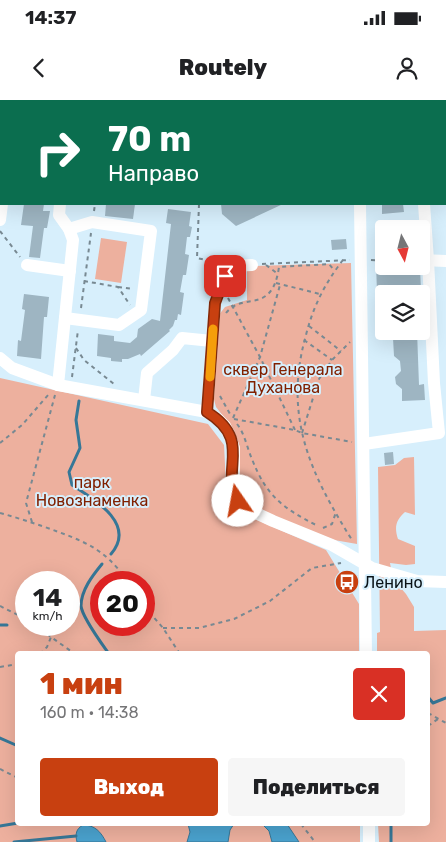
<!DOCTYPE html>
<html lang="ru">
<head>
<meta charset="utf-8">
<style>
  body { margin:0; font-family:Rubik,sans-serif; background:#f6f6f6; color:#202124; height:100vh; display:flex; flex-direction:column; font-size:19px; white-space:nowrap }
  * { box-sizing:border-box; margin:0 }
  p { font-size:16px; color:#757577 }
  .icon { flex:none; width:28px; height:28px; fill:none; stroke:currentColor; stroke-width:2; stroke-linecap:round; stroke-linejoin:round }
  .map { position:relative; flex:1; overflow:hidden }
  .panel { position:absolute; left:15px; top:551px; width:415px; height:175px; display:flex; flex-direction:column; background:#fff; border-radius:5px; box-shadow:0 5px 20px #0002 }
  .panel>* { flex:none }
  .guide { position:absolute; left:0px; top:0px; width:446px; height:105px; box-shadow:0 5px 20px #0002; background:#0b6e4f; color:#fff; overflow:hidden }
  .needle { width:32px; rotate:173deg }
  .fabs { position:absolute; left:375px; top:120px; display:grid; gap:10px }
  .fabs a { display:grid; place-items:center; width:55px; height:55px; border-radius:5px; background:#fff; box-shadow:0 5px 20px #0002; font-size:25px }
  .speed { position:absolute; left:15px; top:471px; display:flex; gap:10px; font-size:25px; font-weight:700; text-align:center }
  .speed>* { display:grid; place-content:center; width:65px; height:65px; border-radius:50%; background:#fff; box-shadow:0 5px 20px #0002; line-height:1 }
  .speed small { font-size:12px; font-weight:400 }
  .speed .limit { border:8px solid #d22; background:#fff; color:#111 }
  .pin { position:absolute; display:grid; place-items:center; width:42px; height:42px; color:#fff; margin:-21px; border-radius:10px; box-shadow:0 2px 8px #0006 }
  .me { position:absolute; width:55px; margin:-28px; rotate:348deg; stroke-linejoin:round; filter:drop-shadow(0 0 4px #0008) }
  .turn { display:flex; align-items:center; gap:18px; height:105px; padding:0 25px; font-size:22px }
  .turn .icon { width:65px; height:65px; stroke-width:2.5 }
  .turn b { display:block; font-size:35px; line-height:42px }
  .round { display:grid; place-items:center; flex:none; width:52px; height:52px; border-radius:5px; background:#f6f6f6 }
  .headline { display:flex; align-items:center; justify-content:space-between; height:85px; padding:0 25px }
  h1 { font-size:30px; font-weight:800; line-height:38px; color:#c84010 }
  .button { display:flex; gap:10px; margin-top:auto; padding:10px 25px }
  .button a { flex:1; height:58px; border-radius:5px; background:#c84010; color:#fff; font-size:20px; font-weight:800; line-height:58px; text-align:center }
  .button a+a { background:#f6f6f6; color:#202124 }
  .status { display:flex; justify-content:space-between; align-items:center; height:35px; padding:0 25px; background:#fff; direction:ltr }
  .status svg { height:14px; fill:currentColor }
  header { display:flex; justify-content:space-between; align-items:center; height:65px; padding:0 25px; background:#fff; font-size:22px; font-weight:800 }
  .map>svg:first-child { display:block }
</style>
</head>
<body>
<div class="status"><b>14:37</b><svg viewBox="0 0 49 12"><path d="M0 12V9h3v3zM5 12V6h3v6zM10 12V3h3v9zM15 12V0h3v12zM26 1h20v11H26zM47 4h2v5h-2z"/></svg></div>
<header><svg class="icon" aria-label="back" viewBox="0 0 24 24"><path d="M15 5l-7 7 7 7"/></svg>Routely<svg class="icon" aria-label="person" viewBox="0 0 24 24"><circle cx="12" cy="8" r="4"/><path d="M4 21q1-7 8-7t8 7"/></svg></header>
<div class="map">
<svg width="446" height="742" viewBox="0 0 446 742">
  <rect width="100%" height="100%" fill="#d7effc"/>
  <!-- green -->
  <g fill="#edb09e" fill-rule="evenodd">
    <path d="M101,138L127,142L121,183L95,179Z"/>
    <path d="M351,163L357,444L334,440L276,417L248,403L241,396L238,380L240,348L234,330L216,307L212,292L218,216L225,207L247,200V170L254,166Z"/>
    <path d="M0,278L208,324L224,345L227,404L250,417L326,450L359,504V554H18V724H360V742H0ZM26,482H69V525H26ZM101,482H144V525H101Z"/>
    <path d="M414,357L415,415L405,412C396,420 394,427 398,439L415,446V464L406,465L390,463L393,479L406,494L414,507V531L446,530V742H379L378,724H428V554H377V533L380,532L378,367L395,365L404,358Z"/>
  </g>
  <!-- water -->
  <g fill="#4aa2ce" stroke="#367797">
    <path d="M188,724H234L230,730L228,742H187L190,732Z"/>
    <path d="M262,724H287L299,742H272L269,731Z"/>
    <path d="M83,725C95,725 101,732 106,742H77C75,734 76,729 83,725Z"/>
  </g>
  <g fill="none" stroke-linecap="round" stroke-linejoin="round">
    <!-- stream -->
    <g stroke="#367797" stroke-width="3">
      <path d="M79,301L76,320L80,348L69,372L72,385C94,399 137,424 111,454"/>
      <path d="M102,464C93,475 81,490 81,506C82,517 102,544 109,554"/>
      <path d="M0,525H7"/>
      <path d="M428,597L433,603L446,598"/>
      <path d="M0,638L18,646"/>
      <path d="M0,726L18,723"/>
      <path d="M14,742L76,736"/>
      <path d="M391,742V724"/>
    </g>
  </g>
  <!-- building -->
  <g fill="#9eb5c2">
    <path d="M24,104H44L43,111H50L47,128H44L40,158L29,157L33,126L21,125Z"/>
    <path d="M106,104H135L133,119L105,116Z"/>
    <path d="M221,104H283L236,126L222,114Z"/>
    <path d="M382,104H403L404,112L382,114Z"/>
    <path d="M168,109L191,112L189,126L192,127L190,137H187L185,154L189,155L186,175H183L180,192L184,193L181,215L178,214L177,220H175L173,226L169,230L170,231L141,256L140,254L128,259H122V262L111,261V258L97,256L98,234L114,236V241L130,243L137,237L138,229L152,219L160,221L171,124L166,123Z"/>
    <path d="M346,139L347,149L332,150L331,140Z"/>
    <path d="M376,164H384V166H416L420,168L421,190L415,191V194H397V191L377,192Z"/>
    <path d="M24,194L49,197L47,217H44L41,259L17,256L18,240L21,241L25,210L22,209Z"/>
    <path d="M399,231H417L419,285L424,284L425,300L402,301V289L396,284L395,277L401,271L400,261L394,256L393,238Z"/>
    <path d="M393,352L394,364L385,365L384,353Z"/>
  </g>
  <g fill="none" stroke-linecap="round" stroke-linejoin="round">
    <!-- path -->
    <g stroke="#788992" stroke-width="2" stroke-dasharray="4 4" stroke-linecap="butt">
      <path d="M108,1L109,0"/>
      <path d="M199,104L197,158L219,163"/>
      <path d="M94,111L95,104"/>
      <path d="M0,131L20,157"/>
      <path d="M343,160C325,183 313,207 306,235C283,316 310,373 352,440"/>
      <path d="M371,160L384,161"/>
      <path d="M262,164L350,160"/>
      <path d="M266,165L278,174"/>
      <path d="M84,181L118,187L130,205"/>
      <path d="M276,183L320,194"/>
      <path d="M118,187L133,189"/>
      <path d="M228,198L260,257L295,330"/>
      <path d="M81,208L91,133"/>
      <path d="M226,213C243,191 272,216 279,167L329,164L334,170"/>
      <path d="M309,226L341,251"/>
      <path d="M304,240L332,260"/>
      <path d="M76,248L84,260L114,284"/>
      <path d="M266,270L279,272L298,271"/>
      <path d="M72,277L78,230"/>
      <path d="M220,296L230,314"/>
      <path d="M233,318L260,257L280,185"/>
      <path d="M234,319L295,330L302,333L352,342"/>
      <path d="M237,324C245,334 247,348 252,359C266,396 284,409 318,426"/>
      <path d="M302,333L319,279L332,260L350,242"/>
      <path d="M0,343L22,325L49,294"/>
      <path d="M0,413C15,417 30,422 45,427C83,441 104,447 128,482"/>
      <path d="M32,422L26,403L55,295"/>
      <path d="M323,428L332,424L336,412"/>
      <path d="M0,506L26,519"/>
      <path d="M144,506L163,528L180,554"/>
      <path d="M34,525L75,554"/>
      <path d="M163,528H199L234,519L270,501L312,468L341,463"/>
      <path d="M40,554L47,547L51,537"/>
      <path d="M0,567L18,564"/>
      <path d="M428,613L446,623"/>
      <path d="M428,626L438,619"/>
      <path d="M0,669L18,678"/>
      <path d="M301,724L315,742"/>
    </g>
    <!-- minor -->
    <g stroke="#fff" stroke-width="12">
      <path d="M248,0V1"/>
      <path d="M276,0L277,1"/>
      <path d="M356,0V1"/>
      <path d="M12,1V0"/>
      <path d="M134,1V0"/>
      <path d="M0,24H1"/>
      <path d="M445,56H446"/>
      <path d="M360,104L366,554"/>
      <path d="M0,120L2,104"/>
      <path d="M421,160L446,161"/>
      <path d="M27,165L70,171"/>
      <path d="M65,218L119,225L141,210L151,131L92,122L69,129"/>
      <path d="M0,258L12,268L58,285L207,312L218,319L225,326L230,337L234,348V394L243,407L273,421L332,445L372,468L417,481L446,482"/>
      <path d="M58,285L73,140L69,129L59,115L60,104"/>
      <path d="M144,300L147,273L173,250L182,238L212,241"/>
      <path d="M207,312L215,203L229,166L252,165"/>
      <path d="M364,344L439,333L434,283L428,160L424,104"/>
      <path d="M369,724V742"/>
    </g>
  </g>
  <g fill="none" stroke-linecap="round" stroke-linejoin="round">
    <!-- route casing -->
    <g stroke="#822a0a" stroke-width="12">
      <path id="route" d="M225,176L215,203L207,312C254,341 219,370 238,401"/>
    </g>
    <!-- route -->
    <use href="#route" stroke="#c84010" stroke-width="9"/>
    <!-- slow -->
    <path stroke="#f59e0b" stroke-width="9" d="M210,277L213,229"/>
  </g>
  <!-- icons -->
  <defs>
    <g id="bus-disc" transform="scale(1.25)"><circle r="9.5" fill="#c84010" stroke="#d7effc"/><path d="M-5-6H5V4H4V6H2V4H-2V6H-4V4H-5ZM-3.5-4V0h7V-4ZM-3.5 1.2v1.5H-2V1.2ZM2 1.2v1.5H3.5V1.2Z" fill="#fff"/></g>
  </defs>
  <g fill-rule="evenodd">
    <use href="#bus-disc" x="347" y="482"/>
  </g>
  <g text-anchor="middle" dominant-baseline="central" stroke-width="4" stroke-linejoin="round" paint-order="stroke">
    <!-- park labels -->
    <g font-size="16" fill="#802000" stroke="#d7effc">
      <text x="283" y="269">сквер Генерала<tspan x="283" dy="18">Духанова</tspan></text>
      <text x="92" y="382">парк<tspan x="92" dy="18">Новознаменка</tspan></text>
    </g>
    <!-- poi labels -->
    <g font-size="16" fill="#091216" stroke="#d7effc" text-anchor="start">
      <text x="364" y="482">Ленино</text>
    </g>
  </g>
</svg>
<div class="fabs">
<a><svg class="needle" viewBox="-14 -14 28 28"><path d="M0-13l5 13h-10z" fill="#e53935"/><path d="M0 13l5-13h-10z" fill="#757577"/></svg></a>
<a><svg class="icon" aria-label="layers" viewBox="0 0 24 24"><path d="M12 4l9 5-9 5-9-5zM3 14l9 5 9-5"/></svg></a>
</div>
<div class="speed"><div>14<small>km/h</small></div><div class="limit">20</div></div>
<div class="pin" style="left:225px;top:176px;background:#d93025"><svg class="icon" aria-label="arrive" viewBox="0 0 24 24"><path d="M6 21V4h12l-3 4 3 4H6"/></svg></div>
<svg class="me" style="left:238px;top:401px" viewBox="-20 -20 40 40"><circle r="19" fill="#fff"/><path d="M0-13L10 11 0 6-10 11z" fill="#c84010"/></svg>
<div class="guide">
<div class="turn"><svg class="icon" aria-label="right" viewBox="0 0 24 24"><path d="M7 20v-9h11M14 6l5 5-5 5"/></svg><div><b>70 m</b>Направо</div></div>
</div>
<section class="panel">
<div class="headline"><div><h1>1 мин</h1><p>160 m · 14:38</p></div><a class="round" style="background:#d93025;color:#fff"><svg class="icon" aria-label="close" viewBox="0 0 24 24"><path d="M6 6l12 12M18 6L6 18"/></svg></a></div>
<div class="button"><a>Выход</a><a>Поделиться</a></div>
</section>
</div>
</body>
</html>
